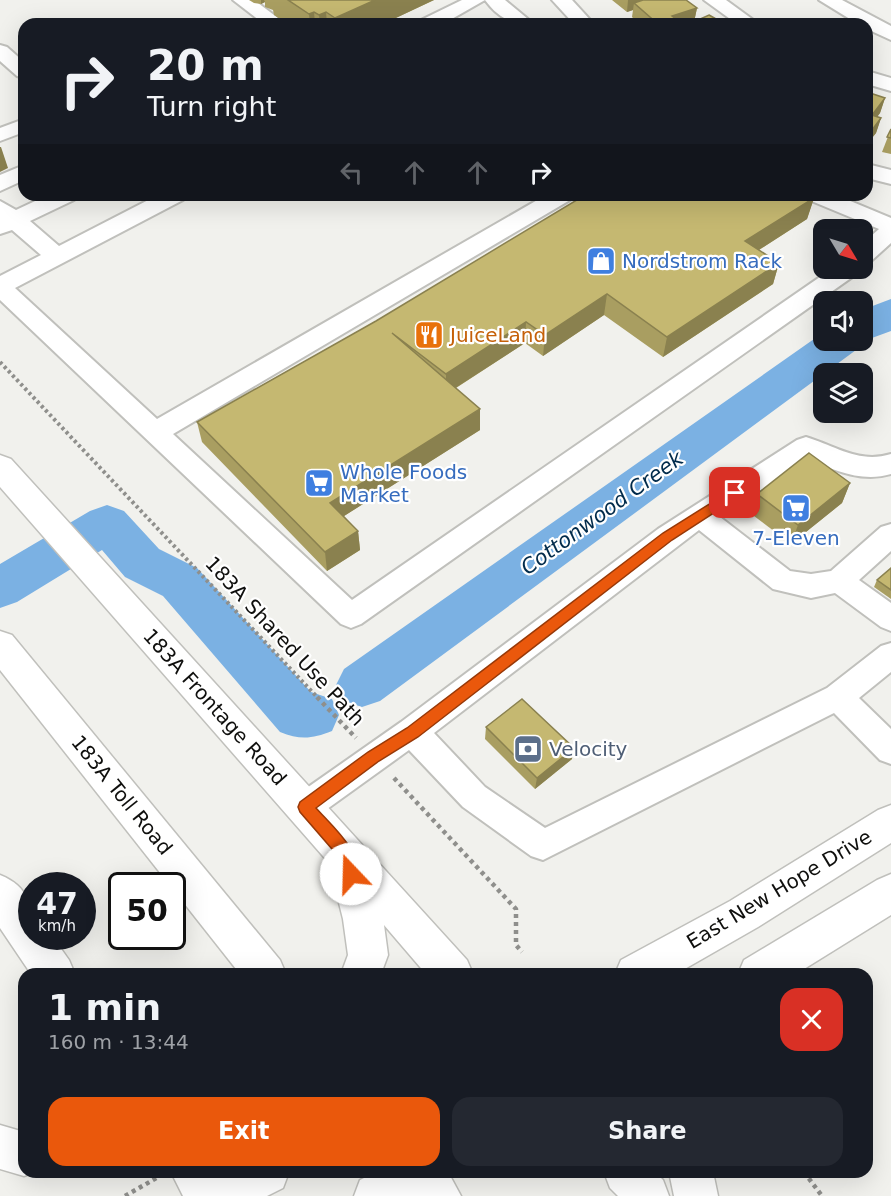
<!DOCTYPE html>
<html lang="en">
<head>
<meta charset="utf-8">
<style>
  body { margin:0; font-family:"DejaVu Sans",sans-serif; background:#242831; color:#f1f3f6; height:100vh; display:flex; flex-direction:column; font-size:22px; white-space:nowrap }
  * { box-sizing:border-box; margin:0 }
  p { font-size:20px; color:#9ea1a6 }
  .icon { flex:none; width:33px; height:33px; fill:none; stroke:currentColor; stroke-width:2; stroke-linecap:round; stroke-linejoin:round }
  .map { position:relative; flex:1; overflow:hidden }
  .drawer { position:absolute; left:18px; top:968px; width:855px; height:210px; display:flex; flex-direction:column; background:#171b24; border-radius:18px; box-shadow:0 6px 24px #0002 }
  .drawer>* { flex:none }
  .guide { position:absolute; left:18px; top:18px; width:855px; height:183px; border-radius:18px; box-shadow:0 6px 24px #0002; background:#171b24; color:#f1f3f6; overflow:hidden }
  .needle { width:39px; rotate:128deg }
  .tools { position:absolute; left:813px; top:219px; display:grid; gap:12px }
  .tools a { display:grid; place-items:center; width:60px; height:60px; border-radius:12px; background:#171b24; box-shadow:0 6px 24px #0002; font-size:30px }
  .speed { position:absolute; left:18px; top:872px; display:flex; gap:12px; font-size:30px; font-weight:700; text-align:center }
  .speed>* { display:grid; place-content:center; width:78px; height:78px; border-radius:50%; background:#171b24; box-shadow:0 6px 24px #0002; line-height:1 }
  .speed small { font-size:15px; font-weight:400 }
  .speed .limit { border:3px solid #111; border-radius:9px; background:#fff; color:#111 }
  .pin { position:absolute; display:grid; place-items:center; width:51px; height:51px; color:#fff; margin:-26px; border-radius:12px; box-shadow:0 3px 9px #0006 }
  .me { position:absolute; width:66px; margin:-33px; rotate:339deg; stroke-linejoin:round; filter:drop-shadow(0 0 4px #0008) }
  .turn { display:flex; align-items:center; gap:21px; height:126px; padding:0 30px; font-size:27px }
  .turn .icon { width:78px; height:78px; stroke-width:2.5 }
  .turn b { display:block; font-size:42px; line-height:51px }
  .lanes { display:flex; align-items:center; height:57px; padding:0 30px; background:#0003; justify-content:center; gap:30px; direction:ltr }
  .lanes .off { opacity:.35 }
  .round { display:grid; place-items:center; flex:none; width:63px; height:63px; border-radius:18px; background:#242831 }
  .summary { display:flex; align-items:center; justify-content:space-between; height:102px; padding:0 30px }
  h1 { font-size:36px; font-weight:700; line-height:45px }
  .button { display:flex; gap:12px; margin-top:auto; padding:12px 30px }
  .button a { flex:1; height:69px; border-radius:18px; background:#ea580c; color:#fff; font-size:24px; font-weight:700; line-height:69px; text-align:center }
  .button a+a { background:#242831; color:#f1f3f6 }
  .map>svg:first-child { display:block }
</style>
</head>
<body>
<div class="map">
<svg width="891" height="1196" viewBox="0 0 891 1196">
  <rect width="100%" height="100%" fill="#f1f1ed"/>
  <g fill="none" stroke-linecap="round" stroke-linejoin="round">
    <!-- river -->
    <g fill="#7bb1e3" fill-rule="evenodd">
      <path d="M891,299V331L861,342L856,350L380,701L362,707L344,701L336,685L344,669L824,332V340H862V310Z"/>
      <path d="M107,505L124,511L159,549L197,568L311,692L332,699L339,715L332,731C312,739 300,740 280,732L163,596L125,577L102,550L17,602L0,608V564L90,511Z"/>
    </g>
    <!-- minor casing -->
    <g stroke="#c0c0bc" stroke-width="4">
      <g id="minor">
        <path d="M233,0H254L286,24H264Z"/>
        <path d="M462,0H505L534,24C512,24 499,19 485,0L443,24H419L421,20Z"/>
        <path d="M552,0H572L594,24H574Z"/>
        <path d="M704,0H726L759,24H737Z"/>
        <path d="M819,0H842L891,26V40L867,29V24H858Z"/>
        <path d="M0,45L7,47L24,62V78L17,76L0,61Z"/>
        <path d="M867,71L891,78V91L867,84Z"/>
        <path d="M24,119V132L0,141V128Z"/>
        <path d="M867,164L891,170V184L867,178Z"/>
        <path d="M24,165V180L0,191V175Z"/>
        <path d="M48,195H77L74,200L30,221L59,246L158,195H186L183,200L15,288L157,419L546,195H573L570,200L173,434L352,600L833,268H861L858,273L361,624L351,628L341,624L0,300V276L41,255L12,230L0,234V201L16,210Z"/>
        <path d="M806,195H836L891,218V243L870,262L862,264V244L879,229L809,200Z"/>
        <path d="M806,437C836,446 859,464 891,454V474C862,483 834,470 808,459L720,517L790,571L811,574L831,571L881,527L891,524V551L859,580L891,603V631L881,627L835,593L811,598L773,589L699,530L434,733L485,787L545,828L827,688L881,646L891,643V672L859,698L891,729V764L880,760L834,713L543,860L531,856L463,807L409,750L316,817L305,822L294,817L289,807L294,797L401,722L658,529L797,440Z"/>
      </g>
    </g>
    <!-- major casing -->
    <g stroke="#c0c0bc" stroke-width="3">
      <g id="major">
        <path d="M0,455L11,459L467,960L473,974H426L384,925L388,955L381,974H341L348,955L343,919L329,863L0,487Z"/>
        <path d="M891,805V843L758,927L676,974H615L621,960L730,901L878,810Z"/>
        <path d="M891,874V915L796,974H738L744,960L877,880Z"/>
        <path d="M0,1125L24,1132V1172H35L24,1176L0,1169Z"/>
        <path d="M222,1172H289L283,1188L267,1196H199L205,1180Z"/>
        <path d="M376,1172H440L434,1188L419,1196H354L360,1180Z"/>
        <path d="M604,1172H655L663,1180L669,1196H618L610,1188Z"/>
        <path d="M669,1172H713L718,1196H674Z"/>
      </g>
    </g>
    <!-- highway casing -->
    <g stroke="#c0c0bc" stroke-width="3">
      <g id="highway">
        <path d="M0,631L12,635L280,960L286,974H240L0,670Z"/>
        <path d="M0,875C30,887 32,907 32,936H52L69,960L75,974H31L0,928Z"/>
        <path d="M171,1172H219L232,1196H183Z"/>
        <path d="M398,1172H448L461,1196H411Z"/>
      </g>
    </g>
    <!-- path-far1 -->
    <path stroke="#8f8f8c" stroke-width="4" stroke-dasharray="3 3" stroke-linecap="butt" d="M0,362L318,698"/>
    <!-- path -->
    <g stroke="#8f8f8c" stroke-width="4.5" stroke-dasharray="4 4" stroke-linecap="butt">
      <path d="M317,697L356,738"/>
      <path d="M394,778L516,909V945L522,952"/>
      <path d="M804,1172L822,1196"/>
      <path d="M125,1196L160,1176"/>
    </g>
    <!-- minor -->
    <use href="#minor" fill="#fff" fill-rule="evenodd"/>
    <!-- major -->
    <use href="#major" fill="#fff" fill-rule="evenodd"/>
    <!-- highway -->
    <use href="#highway" fill="#fff" fill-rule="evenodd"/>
  </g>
  <!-- wall -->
  <g fill="#a99e61">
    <path d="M249,0H434L383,24H287L274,15L273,10L265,7V2L261,4L254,3Z"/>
    <path d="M612,0H686L697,8L694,22L689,24H639L632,17L633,10L627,12Z"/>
    <path d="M867,92L885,98L880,113L877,117L881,118L876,133L867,144Z"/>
    <path d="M891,129V154L882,152Z"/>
    <path d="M814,198L807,219L759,250L779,263L773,284L663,357L604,315L543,356L525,343L456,388L480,430L344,516L358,531L360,550L327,571L202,442L197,422L376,321Z"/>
    <path d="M850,483L842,503L791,544L750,513L757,494Z"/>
    <path d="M891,568V599L874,587L877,580Z"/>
    <path d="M486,727L572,759L535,789L485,739Z"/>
  </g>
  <!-- shaded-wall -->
  <g fill="#8a814f">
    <path d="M261,0H264L265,2L261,4Z"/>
    <path d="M375,0H434L383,24H335V18Z"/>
    <path d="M628,0H649L634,3L633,10L627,12Z"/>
    <path d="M697,8L694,22L689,24H666L672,16Z"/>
    <path d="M314,12L315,24H310L309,14Z"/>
    <path d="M326,12L327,24H320L319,15Z"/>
    <path d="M885,98L880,113L867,130L872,115Z"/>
    <path d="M881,118L876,133L867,144L872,130Z"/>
    <path d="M0,147H1L8,168L0,172Z"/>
    <path d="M814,198L807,219L740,262L745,241Z"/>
    <path d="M779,263L773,284L663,357L667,337Z"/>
    <path d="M607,294L604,315L543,356L545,335Z"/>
    <path d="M526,322L525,343L446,394V374Z"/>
    <path d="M480,409V430L333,523L330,503Z"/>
    <path d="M850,483L842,503L791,544L798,525Z"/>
    <path d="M358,531L360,550L327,571L325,552Z"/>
    <path d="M574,748L572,759L535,789L537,778Z"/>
  </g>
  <!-- building -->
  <g fill="#c5b871" stroke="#8a814f" stroke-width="1.5">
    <path d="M288,0H375L335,18L326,12L319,15L314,12L309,14Z"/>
    <path d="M643,0H686L697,8L672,16L677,20L666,24H658L634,3Z"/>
    <path d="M709,15L725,24H689Z"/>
    <path d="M867,92L885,98L872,115L881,118L872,130L867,128Z"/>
    <path d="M891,129V138L887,137Z"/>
    <path d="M585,195H809L814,198L745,241L779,263L667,337L607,294L545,335L526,322L446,374L392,333L480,409L330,503L358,531L325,552L197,422L376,321Z"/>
    <path d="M809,453L850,483L798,525L757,494Z"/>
    <path d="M891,568V590L877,580Z"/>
    <path d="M522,699L574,748L537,778L486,727Z"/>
  </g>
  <!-- route -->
  <path fill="#ea580c" stroke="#983908" stroke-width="1.5" d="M735,488L740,489V496L672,540L418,737L379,761L316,808C330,824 367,856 357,880L351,882L346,880L338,856L300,812L298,807L300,802L368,752L407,728L663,533Z"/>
  <!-- icons -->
  <defs>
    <g id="shop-square" transform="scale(1.5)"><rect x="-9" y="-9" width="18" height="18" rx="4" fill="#3f7fe0" stroke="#fff"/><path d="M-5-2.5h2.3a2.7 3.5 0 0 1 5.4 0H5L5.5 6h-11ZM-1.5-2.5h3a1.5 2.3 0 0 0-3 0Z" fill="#fff"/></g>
    <g id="restaurant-square" transform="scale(1.5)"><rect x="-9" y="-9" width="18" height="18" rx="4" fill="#e8710a" stroke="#fff"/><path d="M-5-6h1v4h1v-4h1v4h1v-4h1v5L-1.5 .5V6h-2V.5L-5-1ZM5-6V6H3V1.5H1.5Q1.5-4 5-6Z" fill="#fff"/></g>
    <g id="supermarket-square" transform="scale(1.5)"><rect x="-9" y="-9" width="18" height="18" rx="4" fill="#3f7fe0" stroke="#fff"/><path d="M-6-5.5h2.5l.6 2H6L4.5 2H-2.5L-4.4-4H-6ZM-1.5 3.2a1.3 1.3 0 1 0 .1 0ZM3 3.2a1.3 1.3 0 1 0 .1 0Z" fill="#fff"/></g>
    <g id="bank-square" transform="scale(1.5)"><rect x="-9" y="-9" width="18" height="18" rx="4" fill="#5c6f8a" stroke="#fff"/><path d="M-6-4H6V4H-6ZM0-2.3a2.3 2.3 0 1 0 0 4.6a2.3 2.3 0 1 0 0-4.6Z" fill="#fff"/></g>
  </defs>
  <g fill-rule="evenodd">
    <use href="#shop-square" x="601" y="261"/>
    <use href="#restaurant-square" x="429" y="335"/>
    <use href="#supermarket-square" x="319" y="483"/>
    <use href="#supermarket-square" x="796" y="508"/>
    <use href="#bank-square" x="528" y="749"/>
  </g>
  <g text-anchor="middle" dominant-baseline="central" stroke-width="4.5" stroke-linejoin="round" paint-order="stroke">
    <!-- shop labels -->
    <g font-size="20" fill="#366cbe" stroke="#fff" text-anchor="start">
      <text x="622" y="261">Nordstrom Rack</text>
      <text x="340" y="472">Whole Foods<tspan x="340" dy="23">Market</tspan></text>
      <text x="796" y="538" text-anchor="middle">7-Eleven</text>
    </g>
    <!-- food labels -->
    <g font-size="20" fill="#c56008" stroke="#fff" text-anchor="start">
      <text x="450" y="335">JuiceLand</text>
    </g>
    <!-- street labels -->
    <g font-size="20" fill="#0f0f0d" stroke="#fff">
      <text transform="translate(285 641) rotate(47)">183A Shared Use Path</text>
      <text transform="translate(215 707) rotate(48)">183A Frontage Road</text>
      <text transform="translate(122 795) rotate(51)">183A Toll Road</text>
      <text transform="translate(779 889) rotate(-31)">East New Hope Drive</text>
    </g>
    <!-- service labels -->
    <g font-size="20" fill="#4e5e75" stroke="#fff" text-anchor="start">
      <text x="549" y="749">Velocity</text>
    </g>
    <!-- water labels -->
    <g font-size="21" font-style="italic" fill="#012b4b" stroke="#fff">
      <text transform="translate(602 513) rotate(-36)">Cottonwood Creek</text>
    </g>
  </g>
</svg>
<div class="tools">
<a><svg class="needle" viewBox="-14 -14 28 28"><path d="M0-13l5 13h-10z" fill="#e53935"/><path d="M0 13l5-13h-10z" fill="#9ea1a6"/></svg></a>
<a><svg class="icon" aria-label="sound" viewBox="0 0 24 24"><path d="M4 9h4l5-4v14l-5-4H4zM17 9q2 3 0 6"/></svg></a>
<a><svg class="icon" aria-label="layers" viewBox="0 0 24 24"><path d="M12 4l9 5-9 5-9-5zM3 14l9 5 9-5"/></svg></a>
</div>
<div class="speed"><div>47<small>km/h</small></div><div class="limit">50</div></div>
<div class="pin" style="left:735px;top:493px;background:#d93025"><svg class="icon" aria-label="arrive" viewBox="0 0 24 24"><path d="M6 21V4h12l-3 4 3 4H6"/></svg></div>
<svg class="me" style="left:351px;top:874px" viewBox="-20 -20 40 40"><circle r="19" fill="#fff"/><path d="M0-13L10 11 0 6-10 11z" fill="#ea580c"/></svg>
<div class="guide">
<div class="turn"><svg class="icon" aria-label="right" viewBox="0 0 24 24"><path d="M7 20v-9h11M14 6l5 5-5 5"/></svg><div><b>20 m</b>Turn right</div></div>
<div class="lanes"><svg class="icon off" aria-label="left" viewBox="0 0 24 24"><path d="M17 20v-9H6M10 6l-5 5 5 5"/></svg><svg class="icon off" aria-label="ahead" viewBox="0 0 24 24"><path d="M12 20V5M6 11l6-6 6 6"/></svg><svg class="icon off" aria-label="ahead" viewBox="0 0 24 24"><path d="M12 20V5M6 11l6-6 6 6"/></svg><svg class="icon" aria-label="right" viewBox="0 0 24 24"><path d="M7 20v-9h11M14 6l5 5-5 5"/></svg></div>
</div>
<section class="drawer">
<div class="summary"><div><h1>1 min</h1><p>160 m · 13:44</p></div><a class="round" style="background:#d93025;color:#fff"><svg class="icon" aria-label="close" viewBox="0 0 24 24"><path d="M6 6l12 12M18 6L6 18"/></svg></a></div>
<div class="button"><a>Exit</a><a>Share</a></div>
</section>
</div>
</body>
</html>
